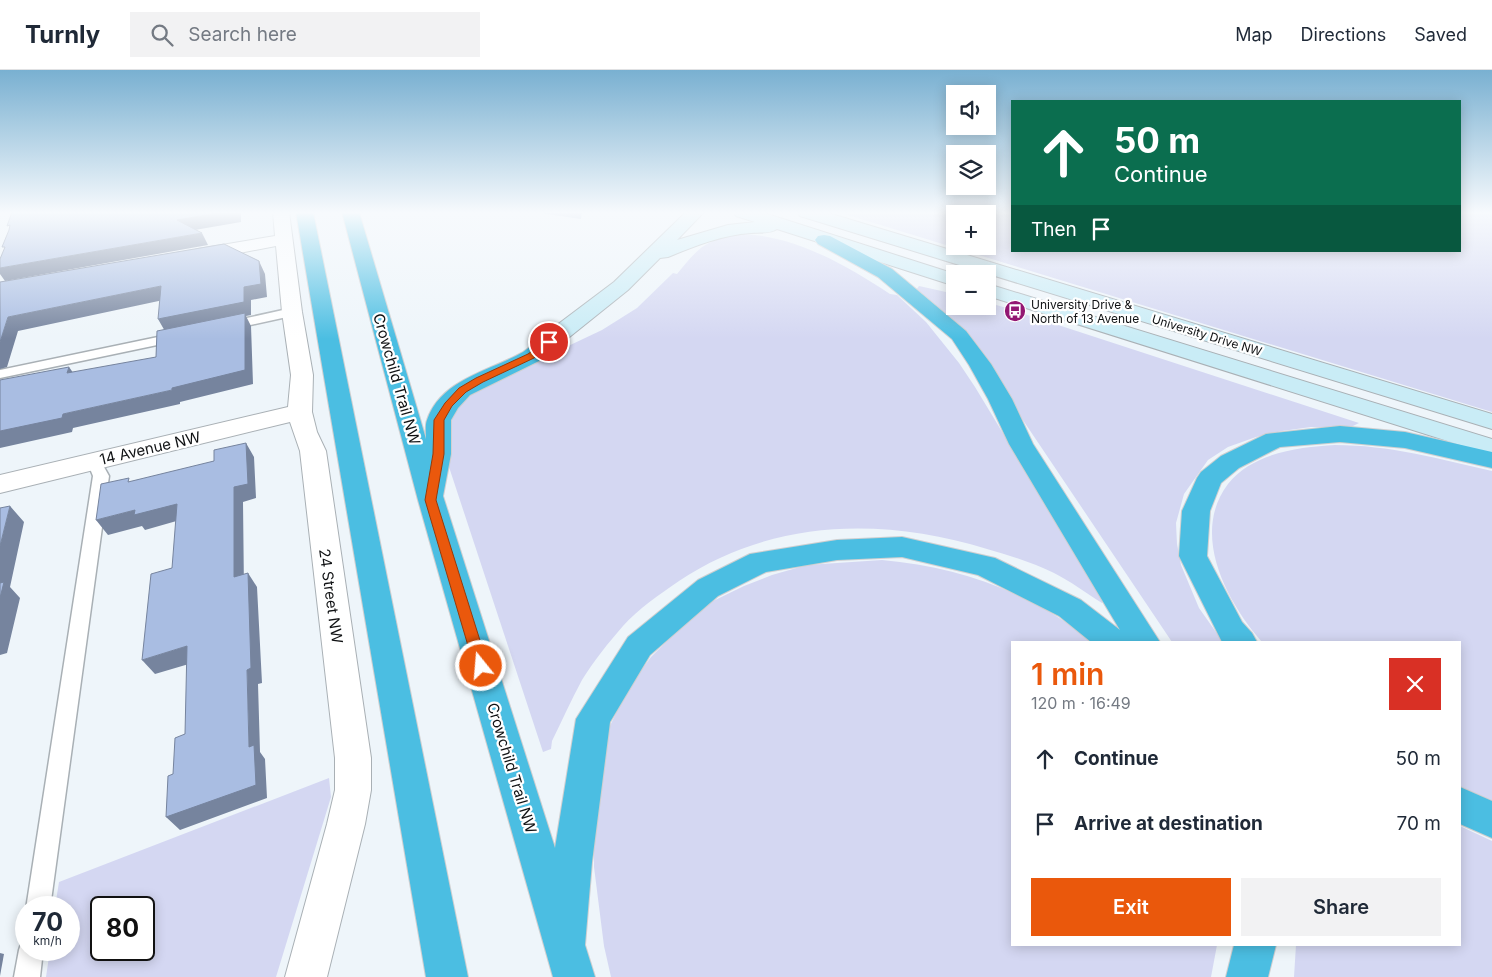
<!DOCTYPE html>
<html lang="en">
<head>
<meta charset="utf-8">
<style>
  body { margin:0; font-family:Inter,sans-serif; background:#f2f2f3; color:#1f2937; height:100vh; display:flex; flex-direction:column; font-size:19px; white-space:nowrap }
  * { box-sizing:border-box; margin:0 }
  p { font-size:16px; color:#747a83 }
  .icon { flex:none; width:28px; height:28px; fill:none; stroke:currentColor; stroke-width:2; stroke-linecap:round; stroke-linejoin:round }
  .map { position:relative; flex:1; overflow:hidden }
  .side { position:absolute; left:1011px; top:571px; width:450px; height:305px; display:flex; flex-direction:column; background:#fff; border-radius:0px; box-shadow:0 2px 12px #0003 }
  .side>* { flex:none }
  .guide { position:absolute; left:1011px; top:30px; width:450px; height:152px; border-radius:0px; box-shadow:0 2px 12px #0003; background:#0b6e4f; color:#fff; overflow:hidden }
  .fabs { position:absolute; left:946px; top:15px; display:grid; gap:10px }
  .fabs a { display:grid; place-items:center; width:50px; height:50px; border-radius:0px; background:#fff; box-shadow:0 2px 12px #0003; font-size:25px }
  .speed { position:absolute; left:15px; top:826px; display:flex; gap:10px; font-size:25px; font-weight:700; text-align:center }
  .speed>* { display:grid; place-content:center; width:65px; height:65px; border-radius:50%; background:#fff; box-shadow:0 2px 12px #0003; line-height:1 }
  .speed small { font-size:12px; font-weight:400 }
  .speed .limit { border:2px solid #111; border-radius:8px; background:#fff; color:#111 }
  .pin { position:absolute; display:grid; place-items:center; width:42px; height:42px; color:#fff; margin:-21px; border:2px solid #fff; border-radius:50%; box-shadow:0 1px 5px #0007 }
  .me { position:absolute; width:55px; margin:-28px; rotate:343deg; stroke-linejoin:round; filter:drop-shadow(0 0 4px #0008) }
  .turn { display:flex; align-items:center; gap:18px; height:105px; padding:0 20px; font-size:22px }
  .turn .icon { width:65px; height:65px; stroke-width:2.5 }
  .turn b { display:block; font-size:35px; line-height:42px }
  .then { display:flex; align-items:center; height:48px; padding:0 20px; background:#0003; gap:10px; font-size:19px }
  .round { display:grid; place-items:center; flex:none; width:52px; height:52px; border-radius:0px; background:#f2f2f3 }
  .head { display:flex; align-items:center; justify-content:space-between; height:85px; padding:0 20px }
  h1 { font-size:30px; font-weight:600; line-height:38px; color:#ea580c }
  .cta { display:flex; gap:10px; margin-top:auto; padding:10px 20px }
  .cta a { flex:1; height:58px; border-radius:0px; background:#ea580c; color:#fff; font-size:20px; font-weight:600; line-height:58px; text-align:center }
  .cta a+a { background:#f2f2f3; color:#1f2937 }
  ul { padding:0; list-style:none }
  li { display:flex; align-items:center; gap:15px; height:65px; padding:0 20px }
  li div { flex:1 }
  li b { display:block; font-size:19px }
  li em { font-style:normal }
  header { display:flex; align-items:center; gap:30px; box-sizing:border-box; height:70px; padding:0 25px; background:#fff; border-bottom:1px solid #e0e1e3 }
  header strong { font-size:24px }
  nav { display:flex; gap:28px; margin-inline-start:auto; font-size:18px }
  .search { width:350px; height:45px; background:#f2f2f3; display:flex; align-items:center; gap:12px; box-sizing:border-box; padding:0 18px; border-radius:0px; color:#747a83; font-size:19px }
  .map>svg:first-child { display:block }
</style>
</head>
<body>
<header>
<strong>Turnly</strong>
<div class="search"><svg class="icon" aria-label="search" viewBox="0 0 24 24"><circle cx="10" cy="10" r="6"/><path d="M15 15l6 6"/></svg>Search here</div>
<nav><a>Map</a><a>Directions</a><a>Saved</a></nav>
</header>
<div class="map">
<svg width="1492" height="907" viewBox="0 0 1492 907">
  <rect width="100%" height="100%" fill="#eef5fa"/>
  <!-- green -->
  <g fill="#d4d7f2" fill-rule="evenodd">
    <path d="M838,142H1012V181H1460V142H1492V342ZM955,144H988V176H955Z"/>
    <path d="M742,164C796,166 846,195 890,224L897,225L926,252L959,293L975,317L1104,530L1102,533C1086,523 1070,511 1054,503C1033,493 1009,485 987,479C882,447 772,449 679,511C660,524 638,539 623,556C609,572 593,592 582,610C571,630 562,651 552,671L551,679L543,682L449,397L446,377L449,349L466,327L528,295L602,260L637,238L673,203L677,204C700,176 705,170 742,164Z"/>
    <path d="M919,216L955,224V236H988V233L1000,236L1359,353L1351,357H1311L1282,361L1256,367L1228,377L1208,390L1184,424L1176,453L1177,474L1181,495L1199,538L1223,572H1172L982,289L916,220Z"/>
    <path d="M1335,375C1389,375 1440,389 1492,401V735L1460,721V572H1262C1227,532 1190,464 1228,414C1252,383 1299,377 1335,375Z"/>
    <path d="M882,490C959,497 1032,522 1092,572H1012V875H1217L1211,907H611L604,876L594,797V739L608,660L628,618L651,587L680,558L709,533L744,516L772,505L807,495Z"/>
    <path d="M329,708L331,727L276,907H46L50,880H69V838L55,837L59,812ZM101,838H144V880H101Z"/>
    <path d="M1460,756L1492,771V907H1294L1296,875H1460Z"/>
  </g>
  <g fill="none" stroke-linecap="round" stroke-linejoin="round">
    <!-- lane casing -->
    <g stroke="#a9b0b5" stroke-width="3">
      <g id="lane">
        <path d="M292,238L296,239L298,242L296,245L228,260L222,256L224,253Z"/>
        <path d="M177,263L181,264L183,267L181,270L0,308V300Z"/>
        <path d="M94,386L99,388L109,406L50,838L26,839L93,406L87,391L89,388Z"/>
        <path d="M26,870V880H43L40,907H14L19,880L22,871Z"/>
      </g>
    </g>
    <!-- street casing -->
    <g stroke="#a9b0b5" stroke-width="2">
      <path id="street" d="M273,142H289L302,242L313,305L312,342L317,362L326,381L371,688V720L365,754L327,907H285L327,754L335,720V688L300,381L290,352L0,423V405L288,337L291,305L282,242L276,176L198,191L192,189L189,185L192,181L198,179L275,166Z"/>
    </g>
    <!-- secondary casing -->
    <g stroke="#a9b0b5" stroke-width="2">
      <g id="secondary">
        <path d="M686,142H704L677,170L728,155L755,152L736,146L734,142H761L955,204V216L777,159C770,164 760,162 751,163C722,165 695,176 668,187L660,188L628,220L557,277L549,278L541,277L538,272L541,267L614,212Z"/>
        <path d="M798,142H825L1492,344V359L800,146Z"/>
        <path d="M988,214L1492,369V385L988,226Z"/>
      </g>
    </g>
    <!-- highway casing -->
    <g stroke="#cfcfd0" stroke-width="2">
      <g id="highway">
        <path d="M296,142H313L468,907H426Z"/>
        <path d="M342,142H359L426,369C426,363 425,355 427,350C441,309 490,301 523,282C535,274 541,264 557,267L560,272L539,291L470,325L458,338L451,350V384L443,426L555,778L576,649L628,567L698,510L750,484L837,470L902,467L995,488L1081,530L1120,560L1009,374L988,329L969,295L952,269L878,207L818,174L815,170L818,166L824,165L830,166L892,199L966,261L991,294L1012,329L1033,374L1160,572H1091L1059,546L978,505L902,487L837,490L766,502L718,526L650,585L610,652L592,792L585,875L595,907H553L418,430Z"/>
        <path d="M1340,356L1405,362L1492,382V398L1405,378L1340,372L1280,377L1239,398L1221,413L1210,441L1207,486L1242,552L1252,563L1257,572H1222L1179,486L1182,441L1197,408L1201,402L1221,386L1266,364Z"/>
        <path d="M1460,717L1492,731V768L1460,754Z"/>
        <path d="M1234,875H1276L1268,907H1226Z"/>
      </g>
    </g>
    <!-- lane -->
    <use href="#lane" fill="#fff" fill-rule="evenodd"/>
    <!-- street -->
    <use href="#street" fill="#fff" fill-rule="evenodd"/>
    <!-- secondary -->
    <use href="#secondary" fill="#c9ecf6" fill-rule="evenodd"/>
    <!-- highway -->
    <use href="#highway" fill="#4bbee2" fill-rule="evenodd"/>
  </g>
  <!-- wall -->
  <path fill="#91a3c2" d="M533,142H582L581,149Z"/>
  <!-- shaded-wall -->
  <g fill="#76849e">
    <path d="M223,142H241V152L183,162L177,150Z"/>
    <path d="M202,163L208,175L5,211L0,204V198Z"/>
    <path d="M259,191L265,204L267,227L251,230V245L246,246L251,256L253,314L180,332V334L73,358L72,362L0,378V361L63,344L172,320L166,263L158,249L244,217Z"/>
    <path d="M161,216L168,229L18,261L7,297L0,299V272L8,247Z"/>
    <path d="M69,297L79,311L67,303Z"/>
    <path d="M246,373L254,387L256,428L243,432L244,521L234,507V417Z"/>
    <path d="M177,434L187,448L145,460L142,456L108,465L96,450L135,440Z"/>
    <path d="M10,436L24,452L10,517L20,528L7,583L0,585V476Z"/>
    <path d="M248,503L257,517L262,613L258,614L260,682L265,689L267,728L180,760L166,747L249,677L247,600Z"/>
    <path d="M187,576L199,591L155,604L142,590Z"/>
    <path d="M0,883L4,884L0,906Z"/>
  </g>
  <!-- building -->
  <g fill="#a9bde2" stroke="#76849e">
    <path d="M12,142H223L177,150L202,163L0,198V189L5,177H2L9,160L10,155L7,156Z"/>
    <path d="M224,174L259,191L261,214L244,217V232L158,249L161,216L8,247L0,272V212Z"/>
    <path d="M245,243V300L172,318V320L63,344L62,348L0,361V310L69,297L67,303L156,287L157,261Z"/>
    <path d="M246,373L248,414L234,417V507L248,503L251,598L247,600L249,677L254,675L256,715L166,747L168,706L173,704L175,668L185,664L187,576L142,590L151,504L172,498L177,434L134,445L135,440L96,450L101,414L129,408L128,412L214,391V380Z"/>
    <path d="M10,436L0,476V438Z"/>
    <path d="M4,512L0,528V513Z"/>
  </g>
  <!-- sky -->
  <linearGradient id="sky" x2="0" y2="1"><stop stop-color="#79b0d1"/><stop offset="0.53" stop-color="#f7fafd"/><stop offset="1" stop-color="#f7fafd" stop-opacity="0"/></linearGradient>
  <rect width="1492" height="269" fill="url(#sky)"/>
  <!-- route -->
  <path fill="#ea580c" stroke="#983908" d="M549,269L552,270V274L534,288L483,312L466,322L452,336L444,350V384L436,430L488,596L486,600L481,601L476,600L474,596L425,430L433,384L434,350L445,333L459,318L476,308L528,284Z"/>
  <!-- icons -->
  <defs>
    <g id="bus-disc" transform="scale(1.125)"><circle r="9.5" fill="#931773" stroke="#fff"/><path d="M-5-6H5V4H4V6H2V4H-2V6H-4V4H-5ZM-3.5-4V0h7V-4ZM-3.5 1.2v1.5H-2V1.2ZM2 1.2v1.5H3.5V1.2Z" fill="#fff"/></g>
  </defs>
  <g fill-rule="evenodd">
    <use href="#bus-disc" x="1015" y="241"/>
  </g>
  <g text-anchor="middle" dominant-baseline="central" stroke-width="4.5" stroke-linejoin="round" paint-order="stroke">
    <!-- far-poi labels -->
    <g font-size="12" fill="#0f1113" stroke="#fff" text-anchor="start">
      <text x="1031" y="234">University Drive &amp;<tspan x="1031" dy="14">North of 13 Avenue</tspan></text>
    </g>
    <!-- far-street labels -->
    <g font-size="12" fill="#0f1113" stroke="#fff">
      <text transform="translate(1207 265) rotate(17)">University Drive NW</text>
    </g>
    <!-- street labels -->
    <g font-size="15" fill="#0f1113" stroke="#fff">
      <text transform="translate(397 309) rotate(74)">Crowchild Trail NW</text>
      <text transform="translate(150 378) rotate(-13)">14 Avenue NW</text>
      <text transform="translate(331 526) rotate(82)">24 Street NW</text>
      <text transform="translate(512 698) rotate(73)">Crowchild Trail NW</text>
    </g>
  </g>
</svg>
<div class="fabs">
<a><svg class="icon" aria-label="sound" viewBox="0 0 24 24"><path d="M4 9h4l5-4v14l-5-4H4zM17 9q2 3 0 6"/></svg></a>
<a><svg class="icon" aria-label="layers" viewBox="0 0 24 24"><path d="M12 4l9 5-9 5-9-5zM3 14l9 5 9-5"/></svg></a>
<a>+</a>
<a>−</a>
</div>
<div class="speed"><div>70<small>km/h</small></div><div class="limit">80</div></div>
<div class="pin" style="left:549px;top:272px;background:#d93025"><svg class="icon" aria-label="arrive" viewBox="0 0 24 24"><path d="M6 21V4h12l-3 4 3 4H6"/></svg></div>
<svg class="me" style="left:481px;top:596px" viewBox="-20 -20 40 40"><circle r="17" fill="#ea580c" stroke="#fff" stroke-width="3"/><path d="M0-11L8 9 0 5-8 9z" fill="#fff"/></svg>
<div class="guide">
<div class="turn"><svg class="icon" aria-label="ahead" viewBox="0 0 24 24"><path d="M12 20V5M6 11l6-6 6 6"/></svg><div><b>50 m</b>Continue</div></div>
<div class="then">Then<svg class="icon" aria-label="arrive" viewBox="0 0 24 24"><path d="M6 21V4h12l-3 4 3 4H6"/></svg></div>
</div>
<section class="side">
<div class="head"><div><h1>1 min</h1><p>120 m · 16:49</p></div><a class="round" style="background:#d93025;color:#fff"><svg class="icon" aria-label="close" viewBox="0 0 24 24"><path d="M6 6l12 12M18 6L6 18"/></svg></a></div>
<ul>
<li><svg class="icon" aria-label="ahead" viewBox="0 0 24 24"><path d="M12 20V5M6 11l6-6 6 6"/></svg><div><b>Continue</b></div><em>50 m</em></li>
<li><svg class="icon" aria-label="arrive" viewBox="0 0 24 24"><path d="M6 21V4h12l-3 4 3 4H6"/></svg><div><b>Arrive at destination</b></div><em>70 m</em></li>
</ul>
<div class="cta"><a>Exit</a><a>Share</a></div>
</section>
</div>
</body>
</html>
